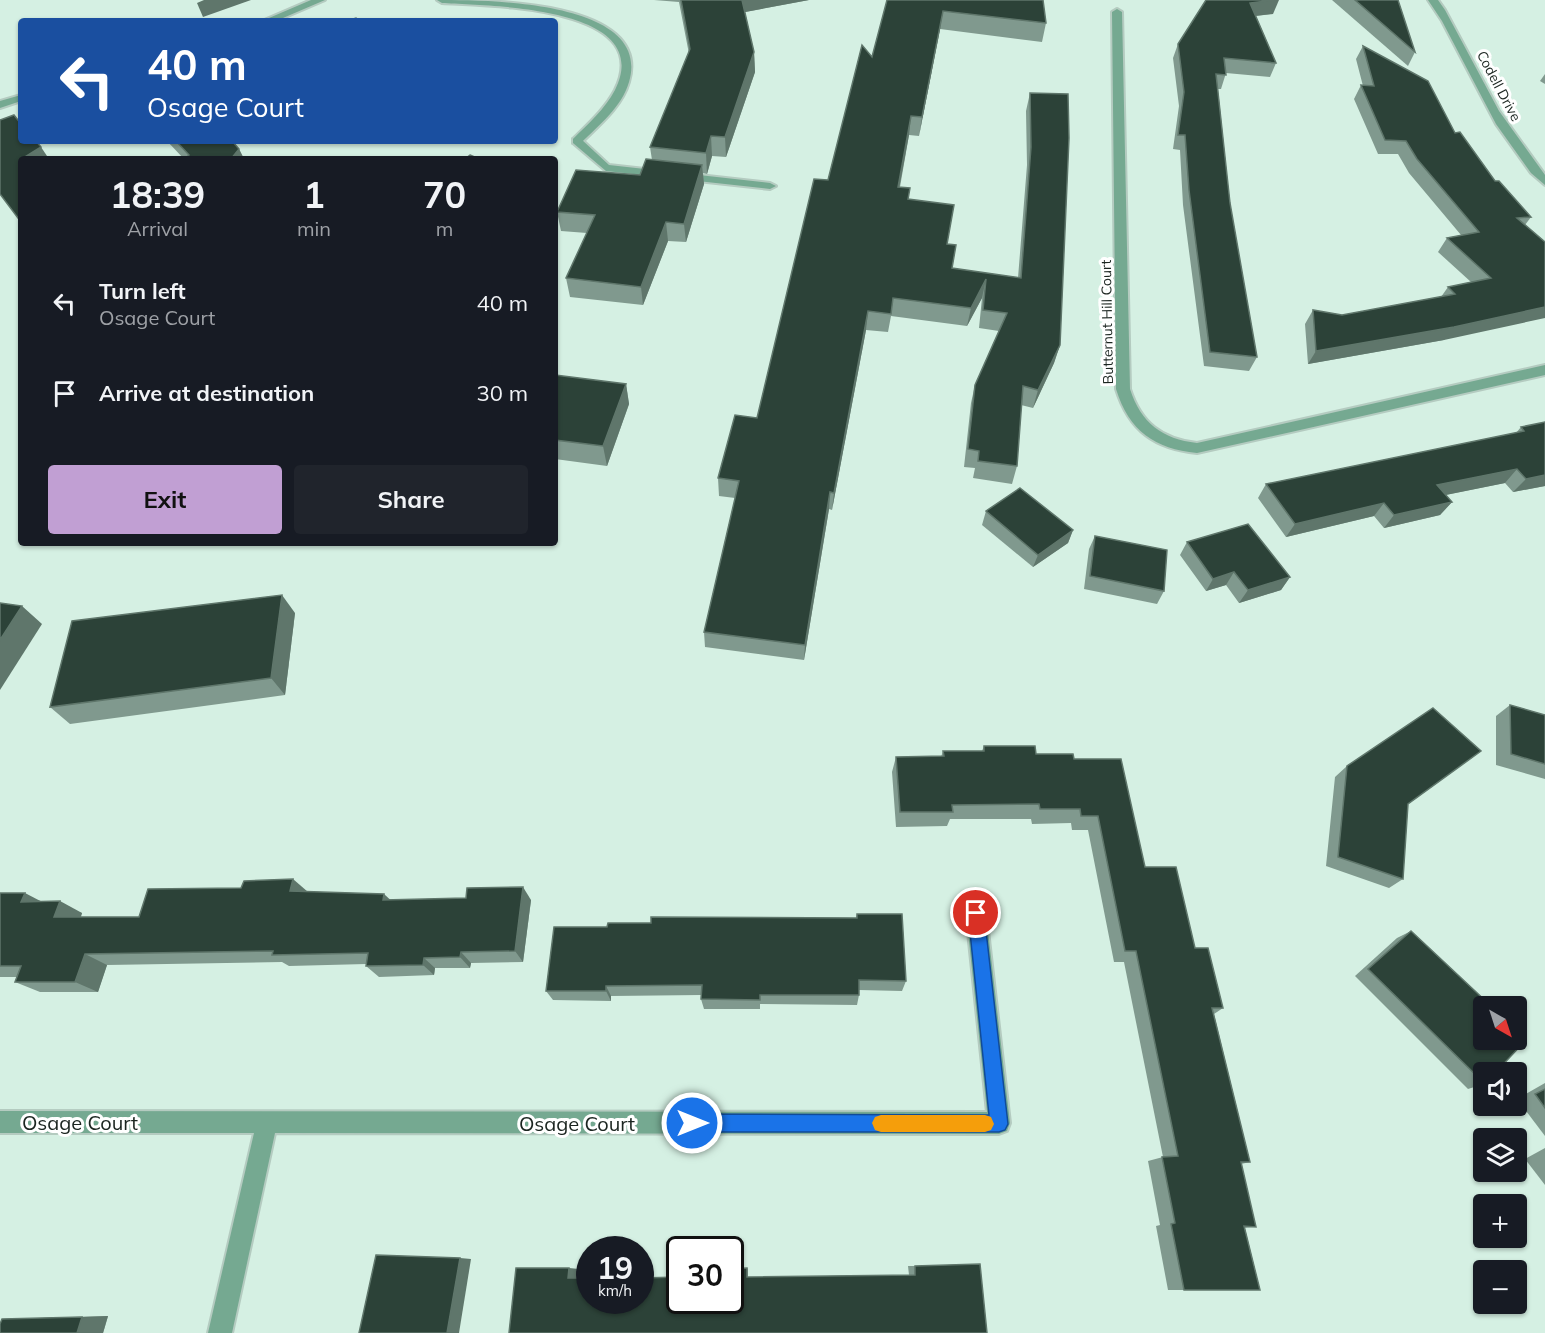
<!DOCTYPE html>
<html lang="en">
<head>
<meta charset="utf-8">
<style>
  body { margin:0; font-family:Mulish,sans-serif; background:#20242c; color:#f1f3f6; height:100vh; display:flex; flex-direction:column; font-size:22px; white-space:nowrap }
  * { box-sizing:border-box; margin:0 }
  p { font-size:20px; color:#9ea1a6 }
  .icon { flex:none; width:33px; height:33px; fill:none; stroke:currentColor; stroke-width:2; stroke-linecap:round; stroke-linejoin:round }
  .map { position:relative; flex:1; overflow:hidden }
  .sheet { position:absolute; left:18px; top:156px; width:540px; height:390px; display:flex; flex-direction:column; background:#171b24; border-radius:6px; box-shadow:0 2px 4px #0004 }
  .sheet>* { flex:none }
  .hud { position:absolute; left:18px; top:18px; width:540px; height:126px; border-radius:6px; box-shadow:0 2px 4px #0004; background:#1a4fa0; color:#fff; overflow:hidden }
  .needle { width:39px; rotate:141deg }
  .fabs { position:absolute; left:1473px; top:996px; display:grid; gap:12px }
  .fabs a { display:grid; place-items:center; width:54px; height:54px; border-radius:6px; background:#171b24; box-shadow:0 2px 4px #0004; font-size:30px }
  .speed { position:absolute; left:576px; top:1236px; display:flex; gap:12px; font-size:30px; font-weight:700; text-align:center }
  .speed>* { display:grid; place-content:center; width:78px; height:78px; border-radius:50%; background:#171b24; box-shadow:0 2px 4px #0004; line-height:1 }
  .speed small { font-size:15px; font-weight:400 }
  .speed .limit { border:3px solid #111; border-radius:9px; background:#fff; color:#111 }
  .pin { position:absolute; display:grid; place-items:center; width:51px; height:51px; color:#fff; margin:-26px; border:3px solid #fff; border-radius:50%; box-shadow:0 2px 6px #0007 }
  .me { position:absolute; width:66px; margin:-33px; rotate:90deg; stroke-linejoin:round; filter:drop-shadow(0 0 4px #0008) }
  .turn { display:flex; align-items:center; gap:21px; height:126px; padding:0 30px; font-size:27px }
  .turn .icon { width:78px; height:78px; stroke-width:2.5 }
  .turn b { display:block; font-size:42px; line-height:51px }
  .eta { display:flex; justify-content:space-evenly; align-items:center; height:102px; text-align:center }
  .eta b { font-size:36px; font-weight:700; line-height:42px }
  .primary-button { display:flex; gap:12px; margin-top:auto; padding:12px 30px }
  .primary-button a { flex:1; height:69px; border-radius:6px; background:#c19fd3; color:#111; font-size:24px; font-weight:700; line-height:69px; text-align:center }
  .primary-button a+a { background:#20242c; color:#f1f3f6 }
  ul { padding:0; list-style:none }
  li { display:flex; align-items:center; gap:18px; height:90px; padding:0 30px }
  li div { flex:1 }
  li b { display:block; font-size:22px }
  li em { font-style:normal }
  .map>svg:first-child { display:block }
</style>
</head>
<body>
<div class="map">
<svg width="1545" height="1333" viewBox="0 0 1545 1333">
  <rect width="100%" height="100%" fill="#d5f0e3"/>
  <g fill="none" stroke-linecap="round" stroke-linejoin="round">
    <!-- service casing -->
    <g stroke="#b4cbc0" stroke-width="4">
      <path id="service" d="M573,139H581L609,165L770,183L776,186L770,189L606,171L573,143Z"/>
    </g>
    <!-- minor casing -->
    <g stroke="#b4cbc0" stroke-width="4">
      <g id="minor">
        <path d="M311,0H325L276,21H262Z"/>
        <path d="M437,0C487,0 653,0 629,82C622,107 598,126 581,143H573V139C588,124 605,109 615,90C657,5 487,6 442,3Z"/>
        <path d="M1117,9L1122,12L1130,389C1141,423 1162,439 1197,443L1545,365V375L1197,453C1155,449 1129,431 1116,389L1112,12Z"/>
        <path d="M21,95V101L0,108V101Z"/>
        <path d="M976,904L983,906L986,913L1010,1123L1007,1131L999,1134L275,1133L232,1333H208L254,1133H0V1111L987,1112L966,913L969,906Z"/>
      </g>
    </g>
    <!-- tertiary casing -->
    <g stroke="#b4cbc0" stroke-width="4">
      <path id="tertiary" d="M1428,0H1438L1445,10L1499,111L1545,175V185L1531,173L1496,124L1442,21Z"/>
    </g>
    <!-- service -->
    <use href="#service" fill="#75a991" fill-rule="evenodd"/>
    <!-- minor -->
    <use href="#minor" fill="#75a991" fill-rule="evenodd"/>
    <!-- tertiary -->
    <use href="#tertiary" fill="#75a991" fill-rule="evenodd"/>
  </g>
  <!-- wall -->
  <g fill="#80998e">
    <path d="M654,0H809L745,12L754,52L755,72L726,157L712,156L707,174L703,173L704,184L686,242L668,241L643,305L570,297L566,278L587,233L561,231L557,212L640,175L652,160L650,147L689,54L679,2Z"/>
    <path d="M887,0L1046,23L1042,42L940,29L919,136L909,135L900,187L909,199L947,244L952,268L1018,278L1027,165L1026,111L1030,93L1060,345L1054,363L1033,408L1021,405L1017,466L1012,484L973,478L975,468L964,467L971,403L975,385L999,331L979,328L982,298L967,326L891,316L888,332L866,330L832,510L829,509L804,660L705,647L704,632L735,498L719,496L718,478L757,418L828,180L872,57Z"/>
    <path d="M1206,0L1273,14L1256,16L1276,63L1270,77L1226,73L1221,89H1218L1230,203L1257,357L1249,371L1204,366L1183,205L1180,150L1173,149L1179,106L1173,58L1178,44Z"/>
    <path d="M1332,0H1398L1415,52L1408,66Z"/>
    <path d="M1363,46L1455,133L1495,181L1531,217L1525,225L1545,242L1444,340L1308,364L1305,324L1313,310L1342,315L1441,297L1448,287L1471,282L1438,252L1447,238L1461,235L1409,173L1398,154H1378L1354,99L1361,85L1363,86L1356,59Z"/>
    <path d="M1545,74V84L1540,81Z"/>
    <path d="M167,141H232L239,149L244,159H184Z"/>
    <path d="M555,375L626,384L629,404L607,466L555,459Z"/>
    <path d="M1545,422V486L1513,492L1505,483L1445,495L1452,502L1440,515L1384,528L1374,516L1286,537L1258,498L1266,484L1516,433L1521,427Z"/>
    <path d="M986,511L1073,530L1068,543L1033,567L982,525Z"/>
    <path d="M1095,536L1164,591L1157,604L1084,589L1089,549Z"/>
    <path d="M1187,542L1290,577L1281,590L1239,603L1226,585L1206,591L1180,555Z"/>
    <path d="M295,613L285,695L70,724L50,707Z"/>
    <path d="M1510,705L1545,715V779L1496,765V716Z"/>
    <path d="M984,746L1036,754L1074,759L1145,867L1195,948L1223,1008L1214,1014L1250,1162L1241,1164L1256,1227L1245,1228L1260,1290H1168L1156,1226L1160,1225L1148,1161L1163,1157L1124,962H1114L1088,830H1072L1071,823L1032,824L1031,819H950L947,826L896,827L892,772L896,757H941L943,751H982Z"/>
    <path d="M1481,751L1408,804L1403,879L1389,888L1326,866L1335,777L1347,766Z"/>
    <path d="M307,892L390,900H531L523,962L471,963L470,968H435L434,975L379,977L366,966V964L289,966L282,962L107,965L98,992H40L15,982L17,977H0V893L41,901L82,913L81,917H139Z"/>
    <path d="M857,914L906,981L902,991L859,990V995L857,1005L760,1004V1009H704L701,999V995L611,996V1001L553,1000L546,991L607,927L651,923L856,918Z"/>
    <path d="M1411,931L1484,1072V1084L1468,1089L1355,976L1397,938Z"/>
    <path d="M1545,1083V1136L1517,1099Z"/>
    <path d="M1545,1148V1185L1525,1159Z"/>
    <path d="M908,1266H915L987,1333H509L579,1269L578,1278L680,1277L747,1268L748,1269V1277L909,1275Z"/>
    <path d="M108,1316L103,1333H0L2,1319Z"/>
  </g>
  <!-- shaded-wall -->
  <g fill="#5f766b">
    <path d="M204,0H251L203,17L197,3Z"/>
    <path d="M740,0H809L740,13Z"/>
    <path d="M1274,0H1279L1273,14L1245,17L1250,3Z"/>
    <path d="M943,11L940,29L919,136L922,117Z"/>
    <path d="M754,52L755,72L726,157L725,137Z"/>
    <path d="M911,116L909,135L896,205L898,187Z"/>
    <path d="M711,136L712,156L707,174L706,153Z"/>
    <path d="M41,147L49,159H26L25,157Z"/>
    <path d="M239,149L244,159H231Z"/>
    <path d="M702,165L704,184L686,242L684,224Z"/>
    <path d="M666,222L668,241L643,305L641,287Z"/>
    <path d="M986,279L982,298L967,326L971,308Z"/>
    <path d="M1545,307V318L1444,340L1308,364L1316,351Z"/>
    <path d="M868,311L866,330L832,510L834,493Z"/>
    <path d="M1060,345L1054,363L1033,408L1038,390Z"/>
    <path d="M626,384L629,404L607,466L603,446Z"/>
    <path d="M1517,469L1505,483L1426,499L1437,485Z"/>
    <path d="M1545,475V486L1513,492L1526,479Z"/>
    <path d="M830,492L829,509L804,660L805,645Z"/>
    <path d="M1452,502L1440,515L1384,528L1394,515Z"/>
    <path d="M1384,503L1374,516L1286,537L1295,524Z"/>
    <path d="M1073,530L1068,543L1033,567L1038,555Z"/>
    <path d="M1234,572L1226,585L1206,591L1213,579Z"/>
    <path d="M1290,577L1281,590L1239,603L1248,590Z"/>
    <path d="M282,595L295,613L285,695L271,678Z"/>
    <path d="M22,606L42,624L0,690V640Z"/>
    <path d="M293,879L308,892L290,891Z"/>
    <path d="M523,887L531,900L523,962L515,951Z"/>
    <path d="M25,893L48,905L21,902Z"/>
    <path d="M384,894L397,906L383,900Z"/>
    <path d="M60,901L82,913L76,929L54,917Z"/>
    <path d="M461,952L471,963L470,968L460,957Z"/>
    <path d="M85,954L107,965L98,992L75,982Z"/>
    <path d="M424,958L435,968L434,975L423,965Z"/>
    <path d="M606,986L611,996V1001L606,991Z"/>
    <path d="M460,1258L471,1259L459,1333H447Z"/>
    <path d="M569,1268L579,1269L578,1278H568Z"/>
    <path d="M108,1316L103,1333H77L82,1317Z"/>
  </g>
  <!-- building -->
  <g fill="#2c4238" stroke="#5f766b" stroke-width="1.5">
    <path d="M681,0H742L754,52L725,137L711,136L706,153L650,147L690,49Z"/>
    <path d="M887,0H1043L1046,23L943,11L922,117L911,116L898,187L910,188L908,199L954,205L947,244L956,245L952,268L1021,278L1031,147L1030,93L1068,94L1069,138L1060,345L1038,390L1023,386L1017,466L978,461L979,451L968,449L975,385L1007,313L983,310L986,279L971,308L893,298L891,314L868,311L834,493L830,492L805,645L704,632L739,481L718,478L735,415L757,418L814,179L828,180L862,45L872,57Z"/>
    <path d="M1206,0H1274L1250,3L1276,63L1224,58L1226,75L1216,74L1230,203L1257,357L1210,352L1189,190L1185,135H1178L1184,92L1178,44Z"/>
    <path d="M1355,0H1398L1415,52Z"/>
    <path d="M356,18L360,21H347Z"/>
    <path d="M1363,46L1428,81L1455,133L1460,132L1495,181H1499L1531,217L1517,218L1545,242V307L1454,327L1316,351L1313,310L1342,315L1455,294L1448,287L1491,278L1447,238L1479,232L1417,159L1406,141L1385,140L1361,85L1374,86Z"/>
    <path d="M14,115L21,124V141H36L41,147L25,157L27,159H21V222L0,194V120Z"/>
    <path d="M176,141H232L239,149L231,159H185L189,155Z"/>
    <path d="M470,155L479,159H465Z"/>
    <path d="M646,159L702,165L684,224L666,222L641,287L566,278L595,215L557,212L576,170L640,175Z"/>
    <path d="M555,375L626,384L603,446L555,440Z"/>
    <path d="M1545,422V475L1526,479L1517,469L1437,485L1452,502L1394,515L1384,503L1295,524L1266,484L1524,431L1521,427Z"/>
    <path d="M1020,488L1073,530L1038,555L986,511Z"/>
    <path d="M1248,524L1290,577L1248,590L1234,572L1213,579L1187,542Z"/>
    <path d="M1095,536L1167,550L1164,591L1090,576Z"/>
    <path d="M282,595L271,678L50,707L72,621Z"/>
    <path d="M0,603L22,606L0,640Z"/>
    <path d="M1510,705L1545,715V764L1511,754Z"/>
    <path d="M1433,708L1481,751L1408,804L1403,879L1338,857L1347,766Z"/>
    <path d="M984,746H1035L1036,754H1073L1074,759H1121L1145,867H1176L1195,948H1208L1223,1008H1212L1250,1162H1241L1256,1227L1244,1226L1260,1290H1184L1171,1224L1175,1223L1162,1157L1178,1156L1136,951H1125L1098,816H1081L1080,809H1040L1039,804L952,805L953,812H900L896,757L944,756L943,751H984Z"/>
    <path d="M293,879L290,891L384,894L383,900L466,898L467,888L523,887L515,951L461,952L460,957L424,958L423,965L366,966L368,953L272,955L273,951L85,954L75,982H15L21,966H0V893H25L21,902L60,901L54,917H139L148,889L241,888L244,881Z"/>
    <path d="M857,914H902L906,981L859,980V995H760V1000L701,999L702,985L606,986V991H546L554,927H607L608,923H651V917L857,918Z"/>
    <path d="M1411,931L1491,1006H1484V1040H1516V1031L1526,1040L1496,1072H1484V1083L1368,969Z"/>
    <path d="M1545,1089V1108L1535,1094Z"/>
    <path d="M376,1255L460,1258L447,1333H359Z"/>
    <path d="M980,1264L987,1333H509L516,1268H569L568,1278H590V1300H640V1278L680,1277V1300H730V1269L747,1268V1277L915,1275V1266Z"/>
    <path d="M82,1317L77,1333H0V1324L2,1319Z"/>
  </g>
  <!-- route -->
  <path fill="#1a73e8" stroke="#114b97" stroke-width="1.5" d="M976,905L982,907L984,913L1008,1124L1005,1130L999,1132H692L686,1129L683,1123L686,1117L692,1114L989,1115L968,913L971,907Z"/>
  <!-- slow -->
  <path fill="#f59e0b" d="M881,1115H985L991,1117L994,1124L991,1130L985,1132H881L875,1130L872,1123L875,1117Z"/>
  <g text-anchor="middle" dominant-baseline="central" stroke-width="6" stroke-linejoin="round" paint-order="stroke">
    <!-- far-street labels -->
    <g font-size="14" fill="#1b2520" stroke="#fff">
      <text transform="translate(1499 86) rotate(62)">Codell Drive</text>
      <text transform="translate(1107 322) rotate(-91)">Butternut Hill Court</text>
    </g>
    <!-- near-street labels -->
    <g font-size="20" fill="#1b2520" stroke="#fff">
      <text x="80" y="1122">Osage Court</text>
      <text x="577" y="1123">Osage Court</text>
    </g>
  </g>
</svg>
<div class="fabs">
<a><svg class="needle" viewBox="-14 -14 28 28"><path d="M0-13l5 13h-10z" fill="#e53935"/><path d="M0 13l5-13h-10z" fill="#9ea1a6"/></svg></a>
<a><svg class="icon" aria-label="sound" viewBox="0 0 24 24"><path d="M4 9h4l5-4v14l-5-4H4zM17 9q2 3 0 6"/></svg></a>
<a><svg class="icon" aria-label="layers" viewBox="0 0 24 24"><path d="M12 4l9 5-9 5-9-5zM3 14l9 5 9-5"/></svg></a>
<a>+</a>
<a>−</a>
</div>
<div class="speed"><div>19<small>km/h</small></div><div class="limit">30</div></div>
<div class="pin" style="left:976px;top:913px;background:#d93025"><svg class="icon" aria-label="arrive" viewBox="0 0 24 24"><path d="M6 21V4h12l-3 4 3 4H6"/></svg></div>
<svg class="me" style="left:692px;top:1123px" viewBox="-20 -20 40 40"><circle r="17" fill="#1a73e8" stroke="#fff" stroke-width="3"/><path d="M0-11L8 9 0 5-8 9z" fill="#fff"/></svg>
<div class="hud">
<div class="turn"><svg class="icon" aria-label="left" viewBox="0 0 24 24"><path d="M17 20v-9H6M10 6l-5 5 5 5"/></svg><div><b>40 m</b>Osage Court</div></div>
</div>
<section class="sheet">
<div class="eta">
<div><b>18:39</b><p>Arrival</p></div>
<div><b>1</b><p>min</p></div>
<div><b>70</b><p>m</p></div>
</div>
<ul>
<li><svg class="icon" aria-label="left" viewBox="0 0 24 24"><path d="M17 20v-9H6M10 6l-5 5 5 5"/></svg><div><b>Turn left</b><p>Osage Court</p></div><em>40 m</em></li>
<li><svg class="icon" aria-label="arrive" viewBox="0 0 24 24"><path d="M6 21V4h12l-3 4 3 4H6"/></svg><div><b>Arrive at destination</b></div><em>30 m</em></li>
</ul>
<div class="primary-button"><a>Exit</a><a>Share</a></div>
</section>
</div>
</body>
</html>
